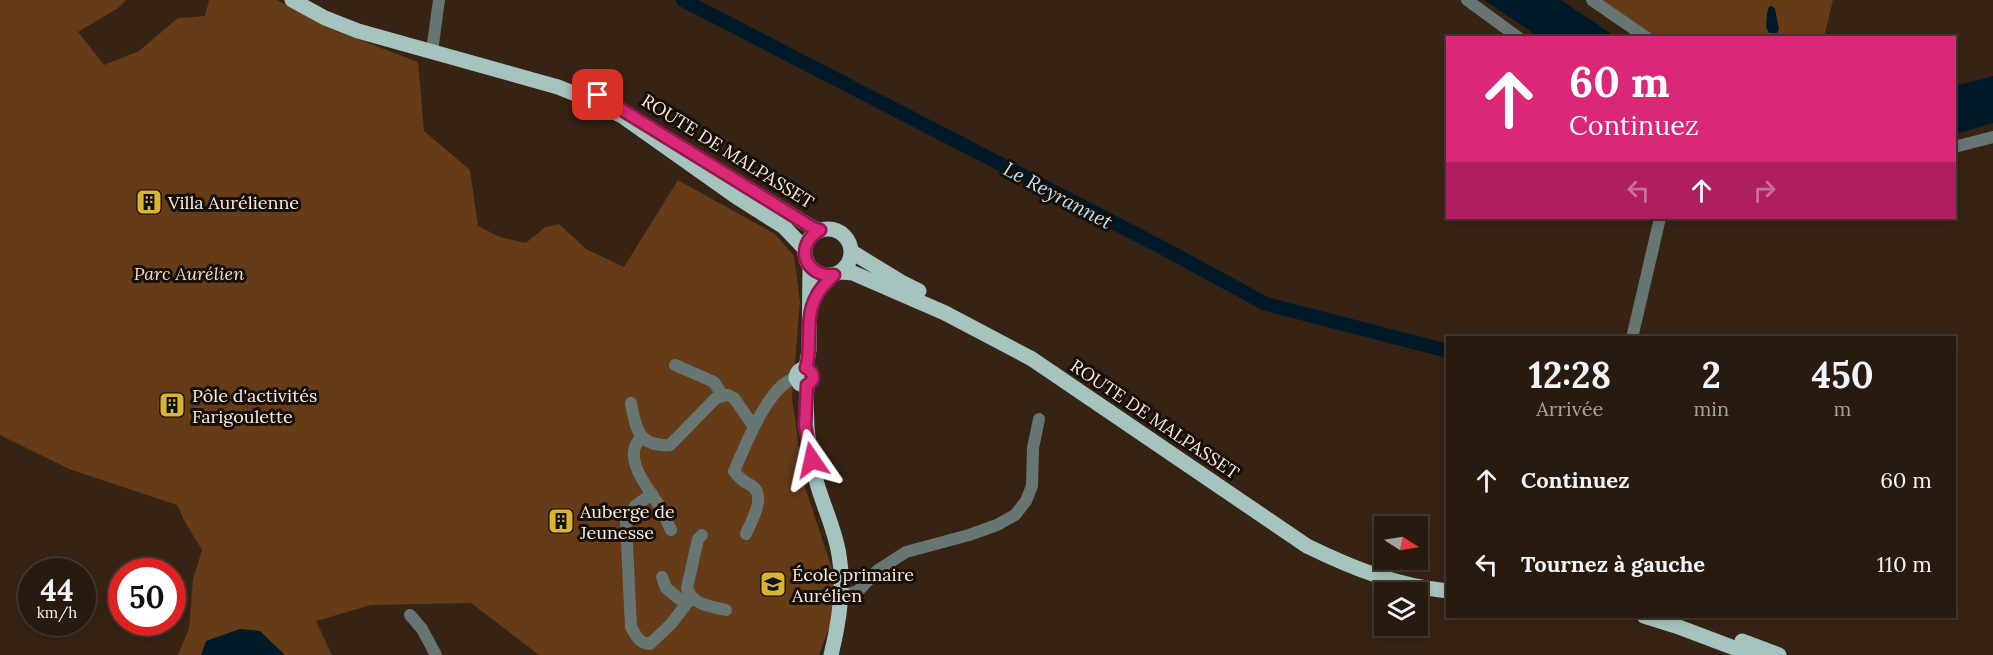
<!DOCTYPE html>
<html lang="fr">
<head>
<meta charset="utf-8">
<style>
  body { margin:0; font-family:Lora,serif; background:#302318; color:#f1f3f6; height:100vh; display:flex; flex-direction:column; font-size:22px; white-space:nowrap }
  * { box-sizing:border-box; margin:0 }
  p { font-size:20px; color:#a5a19e }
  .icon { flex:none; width:33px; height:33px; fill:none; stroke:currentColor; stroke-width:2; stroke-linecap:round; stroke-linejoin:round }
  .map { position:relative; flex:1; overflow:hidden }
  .details { position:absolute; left:1446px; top:336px; width:510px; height:282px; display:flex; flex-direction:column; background:#281a0f; border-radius:0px; box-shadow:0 3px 9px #0003,0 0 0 2px #44382f }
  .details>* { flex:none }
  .top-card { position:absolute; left:1446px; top:36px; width:510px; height:183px; border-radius:0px; box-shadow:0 3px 9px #0003,0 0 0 2px #44382f; background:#db2777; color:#fff; overflow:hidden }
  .needle { width:39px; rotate:102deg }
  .buttons { position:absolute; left:1374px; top:516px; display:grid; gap:12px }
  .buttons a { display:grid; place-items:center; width:54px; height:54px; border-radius:0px; background:#281a0f; box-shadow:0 3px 9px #0003,0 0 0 2px #44382f; font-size:30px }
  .speed { position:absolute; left:18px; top:558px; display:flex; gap:12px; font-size:30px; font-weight:700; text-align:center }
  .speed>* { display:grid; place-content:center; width:78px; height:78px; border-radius:50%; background:#281a0f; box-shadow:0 3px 9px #0003,0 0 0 2px #44382f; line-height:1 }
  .speed small { font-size:15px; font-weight:400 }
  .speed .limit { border:9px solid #d22; background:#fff; color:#111 }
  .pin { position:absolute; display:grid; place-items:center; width:51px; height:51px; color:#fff; margin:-26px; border-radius:12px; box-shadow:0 3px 9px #0006 }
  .me { position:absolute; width:66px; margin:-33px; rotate:349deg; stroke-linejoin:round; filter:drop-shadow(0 0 4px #0008) }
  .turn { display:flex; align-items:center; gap:21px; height:126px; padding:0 24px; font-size:27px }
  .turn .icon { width:78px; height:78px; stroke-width:2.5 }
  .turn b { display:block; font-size:42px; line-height:51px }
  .lanes { display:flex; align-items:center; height:57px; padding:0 24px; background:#0003; justify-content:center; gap:30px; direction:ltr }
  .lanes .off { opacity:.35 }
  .eta { display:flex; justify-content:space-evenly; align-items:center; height:102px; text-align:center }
  .eta b { font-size:36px; font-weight:800; line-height:42px }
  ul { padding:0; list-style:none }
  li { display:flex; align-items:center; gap:18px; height:84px; padding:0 24px }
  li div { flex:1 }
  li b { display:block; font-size:22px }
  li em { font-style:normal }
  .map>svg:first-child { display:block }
</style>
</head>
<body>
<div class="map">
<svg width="1993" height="655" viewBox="0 0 1993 655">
  <rect width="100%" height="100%" fill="#362314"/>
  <!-- green -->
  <g fill="#653b18">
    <path d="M0,0H126L118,8L78,32L104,65L139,51L178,18L205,16L209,0H277L326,27L418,62L424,131L470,170L478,226L500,237L526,243L545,227L559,224L586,249L624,267L678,180L775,234L794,256L800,302L792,398L804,484L841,596L819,655H539L471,603L371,605L316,621L332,655H178L189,628L193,579L202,550L185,522L177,505L69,469L0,435Z"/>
    <path d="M1601,0H1833L1824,38L1655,37Z"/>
  </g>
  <!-- water -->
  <g fill="#001a2a">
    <path d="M1484,0H1561L1616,37H1539Z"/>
    <path d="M1772,6L1775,9L1779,29L1777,33H1769L1766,27C1767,21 1766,13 1769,7Z"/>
    <path d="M1993,76V123L1955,134V86Z"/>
    <path d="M240,629L260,631L285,655H201L206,641Z"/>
  </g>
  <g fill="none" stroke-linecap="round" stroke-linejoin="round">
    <!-- river -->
    <path stroke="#001a2a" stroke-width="14" d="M683,0L1159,246L1266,304L1448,351"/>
    <!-- minor -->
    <g stroke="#677673" stroke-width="12">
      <path d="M1467,0L1519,38"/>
      <path d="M1592,0L1647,38"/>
      <path d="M433,44L439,0"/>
      <path d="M1954,147L1993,137"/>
      <path d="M1632,338L1660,218"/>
      <path d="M675,365L714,382L722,395"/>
      <path d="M631,403C636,429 638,447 670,445L716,398L728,395L734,398L754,427"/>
      <path d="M641,438C620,457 650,490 660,507C664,514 667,522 671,530"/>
      <path d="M652,494L635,506L626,523L631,627C636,636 639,643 650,644L671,624L691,598"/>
      <path d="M746,534C751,521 767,496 752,486C745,482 738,478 734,471C745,447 769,383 796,378"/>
      <path d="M702,535L698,539L687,588C692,605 710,606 726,610"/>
      <path d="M662,577L666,588L686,604"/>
      <path d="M841,596L858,591L878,570L906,552L969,535L997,525L1015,515L1026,501L1032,486L1033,448L1039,419"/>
      <path d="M410,615L422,629L436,655"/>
    </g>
    <!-- major -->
    <g stroke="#a6c4bf" stroke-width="15">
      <path d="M292,0L325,18L358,31L558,87L583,97L622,116L735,196L784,227L805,249"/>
      <path d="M689,152L813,228L820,230"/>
      <circle cx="828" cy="252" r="23"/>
      <path d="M852,252L901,282L919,291"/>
      <path d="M841,272L853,273L945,313L1032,359L1307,546C1352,568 1397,586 1448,591"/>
      <path d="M806,368L809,350L810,267"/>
      <path d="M806,368C800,369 797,371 796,378L800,384L807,385"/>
      <path d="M807,385C805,418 807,449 816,480C823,506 835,529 839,555C845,588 839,623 831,655"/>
      <path d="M1644,616L1676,626L1753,655"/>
      <path d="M1742,641L1779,655"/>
    </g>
  </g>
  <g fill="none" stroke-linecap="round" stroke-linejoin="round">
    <!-- route casing -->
    <g stroke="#8e194d" stroke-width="15">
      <path id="route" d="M598,95L813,228L820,230C794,245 804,277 834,275C827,282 820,288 816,297C804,319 813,345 806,368C815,372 815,381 807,385L805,426L812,460"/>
    </g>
    <!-- route -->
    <use href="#route" stroke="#db2777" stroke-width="10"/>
  </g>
  <!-- icons -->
  <defs>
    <g id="building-square" transform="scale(1.35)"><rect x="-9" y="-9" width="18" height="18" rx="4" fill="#d9b334" stroke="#170f08"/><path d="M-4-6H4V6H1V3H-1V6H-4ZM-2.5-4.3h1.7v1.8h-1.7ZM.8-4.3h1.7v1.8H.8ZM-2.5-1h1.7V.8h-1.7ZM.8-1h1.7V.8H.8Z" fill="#111"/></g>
    <g id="school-square" transform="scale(1.35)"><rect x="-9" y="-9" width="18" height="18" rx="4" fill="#d9b334" stroke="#170f08"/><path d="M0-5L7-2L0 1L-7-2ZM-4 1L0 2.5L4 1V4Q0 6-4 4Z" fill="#111"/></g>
  </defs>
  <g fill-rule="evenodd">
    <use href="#building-square" x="149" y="202"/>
    <use href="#building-square" x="172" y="405"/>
    <use href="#building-square" x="561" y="521"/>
    <use href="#school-square" x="773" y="584"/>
  </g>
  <g text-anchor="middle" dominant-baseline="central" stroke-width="6" stroke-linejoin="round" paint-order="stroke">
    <!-- street labels -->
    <g font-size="18" fill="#faece3" stroke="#170f08">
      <text transform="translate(728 151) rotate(32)">ROUTE DE MALPASSET</text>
      <text transform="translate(1155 419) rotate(34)">ROUTE DE MALPASSET</text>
    </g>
    <!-- poi labels -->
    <g font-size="18" fill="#faece3" stroke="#170f08" text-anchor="start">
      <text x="168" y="202">Villa Aurélienne</text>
      <text x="192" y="395">Pôle d'activités<tspan x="192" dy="21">Farigoulette</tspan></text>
      <text x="580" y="511">Auberge de<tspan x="580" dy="21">Jeunesse</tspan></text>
      <text x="792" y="574">École primaire<tspan x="792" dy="21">Aurélien</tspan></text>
    </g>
    <!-- park labels -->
    <g font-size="18" font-style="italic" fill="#f7d9c4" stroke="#170f08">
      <text x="189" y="273">Parc Aurélien</text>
    </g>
    <!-- water labels -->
    <g font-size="20" font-style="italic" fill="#bedef3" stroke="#170f08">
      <text transform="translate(1058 195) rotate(28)">Le Reyrannet</text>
    </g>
  </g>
</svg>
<div class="buttons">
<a><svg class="needle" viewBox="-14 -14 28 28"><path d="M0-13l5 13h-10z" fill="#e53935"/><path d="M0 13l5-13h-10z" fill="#a5a19e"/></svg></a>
<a><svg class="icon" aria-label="layers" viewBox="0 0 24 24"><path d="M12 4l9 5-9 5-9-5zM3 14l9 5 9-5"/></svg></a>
</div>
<div class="speed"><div>44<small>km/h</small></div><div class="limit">50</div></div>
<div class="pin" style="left:598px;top:95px;background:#d93025"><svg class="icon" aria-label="arrive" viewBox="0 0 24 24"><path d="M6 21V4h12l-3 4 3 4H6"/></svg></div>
<svg class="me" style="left:812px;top:460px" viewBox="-20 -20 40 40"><path d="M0-17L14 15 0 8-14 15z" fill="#db2777" stroke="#fff" stroke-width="4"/></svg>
<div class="top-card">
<div class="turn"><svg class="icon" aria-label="ahead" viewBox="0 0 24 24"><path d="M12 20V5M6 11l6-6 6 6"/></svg><div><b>60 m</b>Continuez</div></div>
<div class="lanes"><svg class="icon off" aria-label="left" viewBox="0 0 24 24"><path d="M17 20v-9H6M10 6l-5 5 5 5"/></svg><svg class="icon" aria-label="ahead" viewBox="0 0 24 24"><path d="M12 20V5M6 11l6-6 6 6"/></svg><svg class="icon off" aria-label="right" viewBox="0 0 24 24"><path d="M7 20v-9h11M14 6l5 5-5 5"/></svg></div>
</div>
<section class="details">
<div class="eta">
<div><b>12:28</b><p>Arrivée</p></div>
<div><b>2</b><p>min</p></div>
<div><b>450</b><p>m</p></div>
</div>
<ul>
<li><svg class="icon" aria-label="ahead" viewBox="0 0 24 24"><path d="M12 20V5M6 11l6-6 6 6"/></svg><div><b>Continuez</b></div><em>60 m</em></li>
<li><svg class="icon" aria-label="left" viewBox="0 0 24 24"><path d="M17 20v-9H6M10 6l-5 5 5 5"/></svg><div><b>Tournez à gauche</b></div><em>110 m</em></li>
</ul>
</section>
</div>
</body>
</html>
